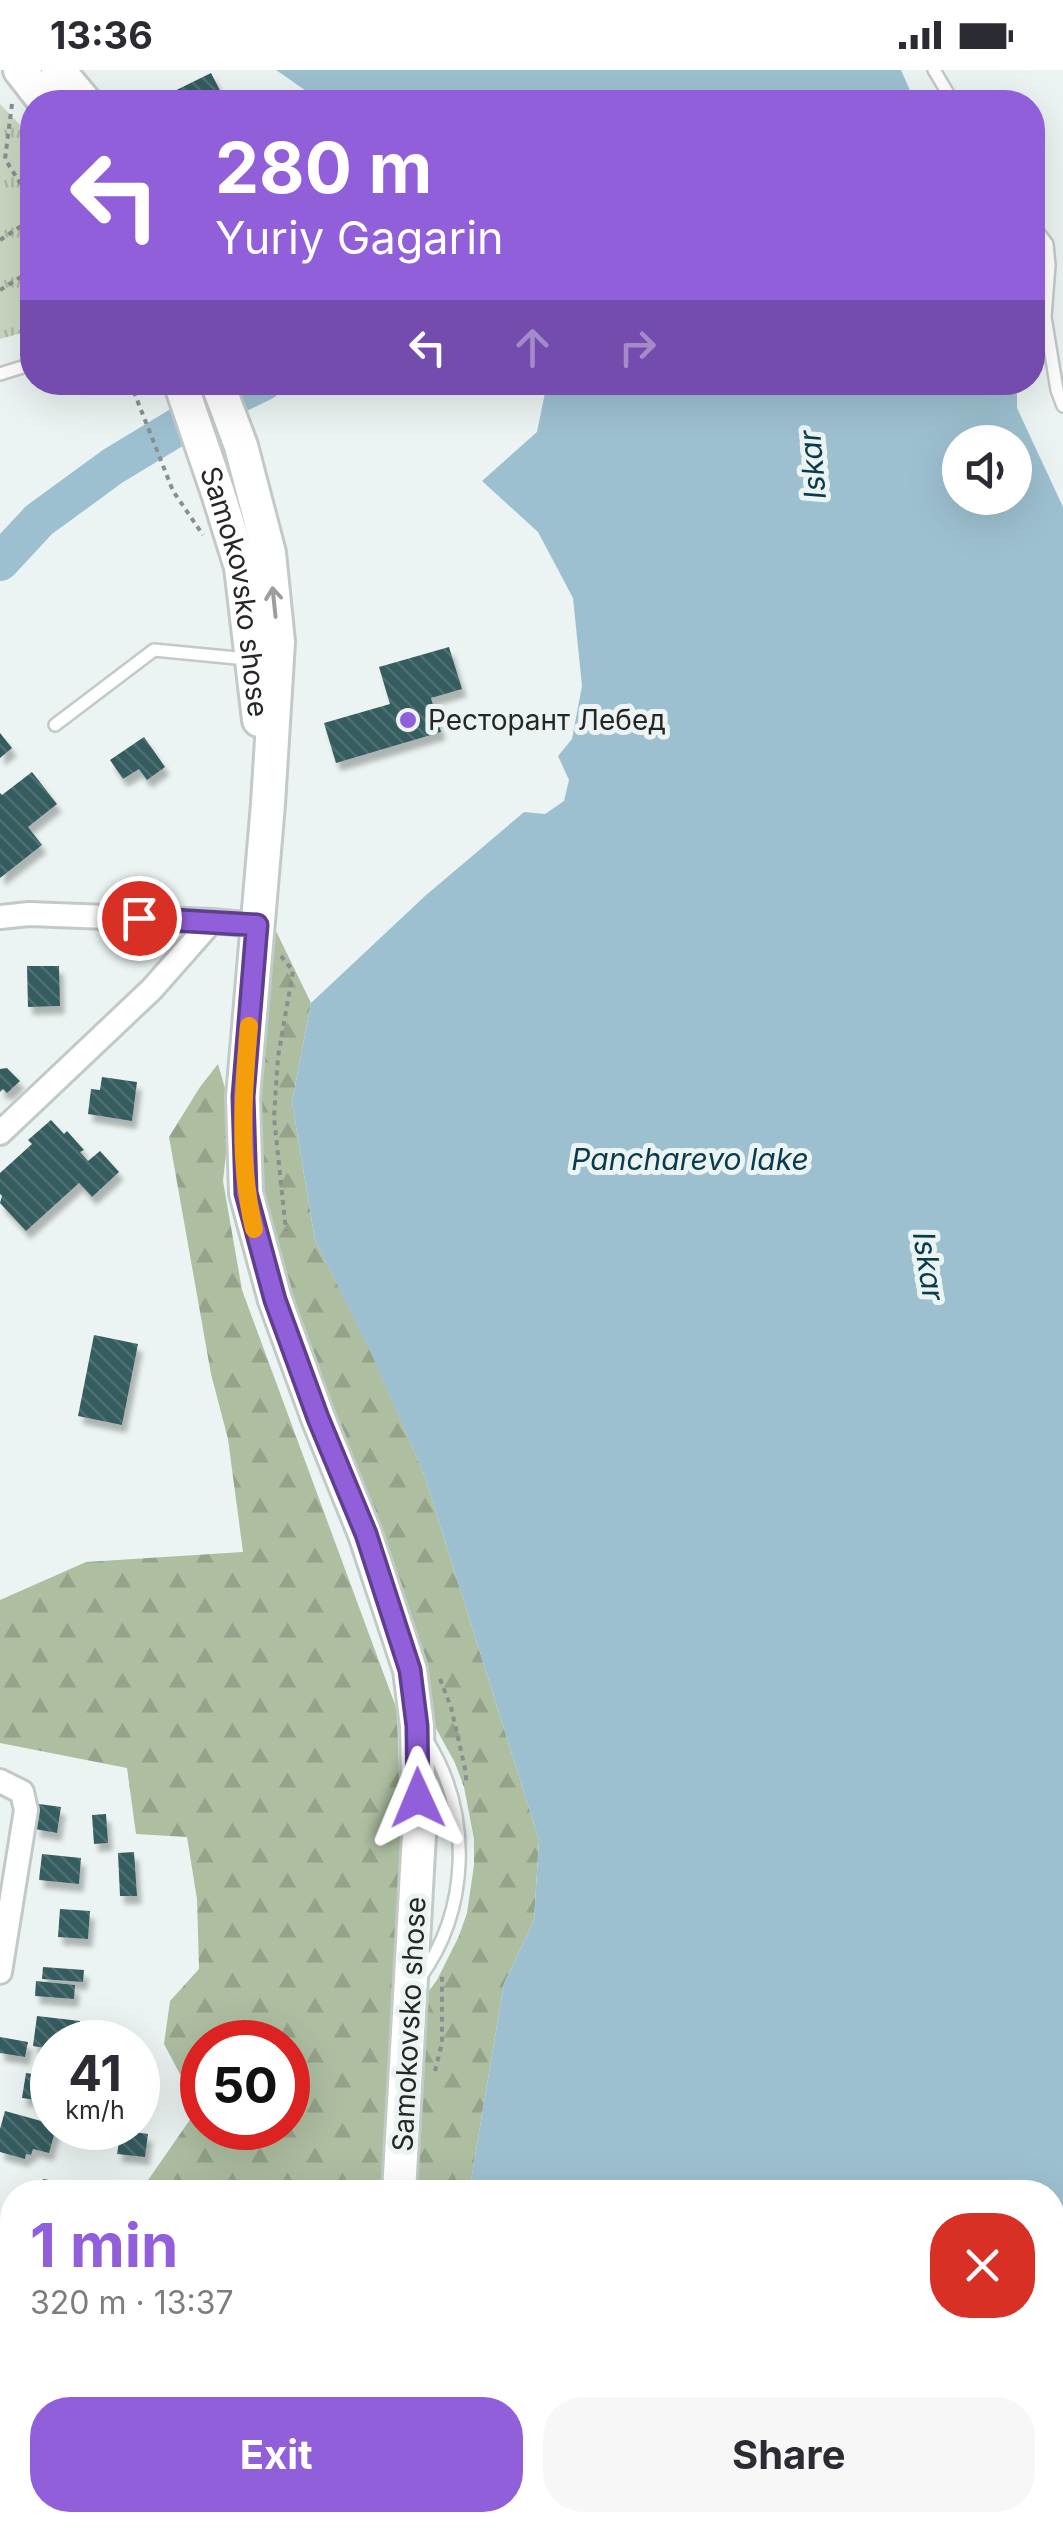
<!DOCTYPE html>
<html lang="en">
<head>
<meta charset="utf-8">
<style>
  body { margin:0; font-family:Inter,sans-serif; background:#f7f7f7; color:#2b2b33; height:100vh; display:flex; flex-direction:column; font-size:38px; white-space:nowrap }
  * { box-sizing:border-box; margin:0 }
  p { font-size:32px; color:#7c7c81 }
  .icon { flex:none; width:55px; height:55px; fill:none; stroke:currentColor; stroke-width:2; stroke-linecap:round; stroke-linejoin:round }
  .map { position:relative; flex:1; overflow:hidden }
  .details { position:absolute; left:0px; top:2110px; width:1065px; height:352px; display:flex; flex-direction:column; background:#fff; border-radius:40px 40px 0 0; box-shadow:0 10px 40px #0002 }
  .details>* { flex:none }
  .guide { position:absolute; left:20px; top:20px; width:1025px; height:305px; border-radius:40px; box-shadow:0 10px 40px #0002; background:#905fd9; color:#fff; overflow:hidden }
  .tools { position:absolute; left:942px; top:355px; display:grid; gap:20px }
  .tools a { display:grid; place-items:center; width:90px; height:90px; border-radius:50%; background:#fff; box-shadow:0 10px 40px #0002; font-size:50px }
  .speed { position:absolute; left:30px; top:1950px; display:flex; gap:20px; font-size:50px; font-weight:700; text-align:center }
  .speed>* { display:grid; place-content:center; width:130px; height:130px; border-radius:50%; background:#fff; box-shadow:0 10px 40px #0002; line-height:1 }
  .speed small { font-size:25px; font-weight:400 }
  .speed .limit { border:15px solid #d22; background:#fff; color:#111 }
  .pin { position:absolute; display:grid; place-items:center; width:85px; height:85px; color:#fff; margin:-42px; border:5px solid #fff; border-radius:50%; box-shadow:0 2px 10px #0007 }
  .me { position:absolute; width:110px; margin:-55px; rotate:359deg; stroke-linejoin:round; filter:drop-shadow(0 0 8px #0008) }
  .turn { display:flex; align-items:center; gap:35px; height:210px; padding:0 30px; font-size:45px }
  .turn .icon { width:130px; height:130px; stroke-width:2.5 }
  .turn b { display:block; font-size:70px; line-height:85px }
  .lanes { display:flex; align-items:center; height:95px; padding:0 30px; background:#0003; justify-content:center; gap:50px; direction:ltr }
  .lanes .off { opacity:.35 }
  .round { display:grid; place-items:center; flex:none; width:105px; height:105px; border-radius:40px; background:#f7f7f7 }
  .head { display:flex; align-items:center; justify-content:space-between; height:170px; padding:0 30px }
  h1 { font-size:60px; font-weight:700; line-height:75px; color:#905fd9 }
  .action { display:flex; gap:20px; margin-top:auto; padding:20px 30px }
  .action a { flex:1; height:115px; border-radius:40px; background:#905fd9; color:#fff; font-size:40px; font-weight:700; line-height:115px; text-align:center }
  .action a+a { background:#f7f7f7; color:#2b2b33 }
  .status { display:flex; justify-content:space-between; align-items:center; height:70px; padding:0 50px; background:#fff; direction:ltr }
  .status svg { height:28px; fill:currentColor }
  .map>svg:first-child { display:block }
</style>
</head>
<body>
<div class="status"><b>13:36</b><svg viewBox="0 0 49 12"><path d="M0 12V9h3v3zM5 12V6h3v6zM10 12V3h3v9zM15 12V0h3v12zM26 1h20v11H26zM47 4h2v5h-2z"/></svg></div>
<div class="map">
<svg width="1063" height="2461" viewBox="0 0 1063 2461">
  <defs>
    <pattern id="forest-firs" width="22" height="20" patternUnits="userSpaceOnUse" patternTransform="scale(2.5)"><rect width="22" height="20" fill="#adbea1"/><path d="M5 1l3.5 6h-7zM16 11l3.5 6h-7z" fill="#95a38a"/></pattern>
    <pattern id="park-tufts" width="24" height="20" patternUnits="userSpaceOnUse" patternTransform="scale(2.5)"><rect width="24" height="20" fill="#cbd7c2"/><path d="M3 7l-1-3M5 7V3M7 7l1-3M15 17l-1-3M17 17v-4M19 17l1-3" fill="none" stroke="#aeb9a7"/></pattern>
    <pattern id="building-back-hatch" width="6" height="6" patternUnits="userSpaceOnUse" patternTransform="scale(2.5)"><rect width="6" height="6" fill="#355b5f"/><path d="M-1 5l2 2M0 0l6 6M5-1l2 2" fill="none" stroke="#506f72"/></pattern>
    <filter id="shadow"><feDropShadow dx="4.5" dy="8" stdDeviation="2.5" flood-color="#0004"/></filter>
  </defs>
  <rect width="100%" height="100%" fill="#ebf4f2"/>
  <!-- forest -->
  <g fill="url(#forest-firs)" fill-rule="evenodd">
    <path d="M274,857L311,933L292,1032L315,1170L372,1284L424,1404L539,1770L534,1850L504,1914L469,2122H403L423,1929L437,1910L459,1866L467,1843L474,1795V1769L464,1717L455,1693L432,1651L267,1166L258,1104L255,1023Z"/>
    <path d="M218,994L231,1039L223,1111L242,1220L397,1640L403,1833L386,2122H146L144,2116L198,2038L164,1974L170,1931L199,1899L197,1829L187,1767L136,1764L127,1698L0,1673V1530L86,1492L243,1482L228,1369L211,1304L169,1067L200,1017ZM202,1972H288V2058H202Z"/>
    <path d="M217,2450H365L364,2461H215Z"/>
    <path d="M385,2450H439L440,2461H385Z"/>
  </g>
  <!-- park -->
  <path fill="url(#park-tufts)" d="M0,34L24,59L32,81V260L0,269Z"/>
  <!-- water -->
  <g fill="#9dc0d0" fill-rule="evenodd">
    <path d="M276,0H901L915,32H322Z"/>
    <path d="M547,313H1017V338L1063,437V2461H440L439,2450H1052V2122H469L504,1914L534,1850L539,1770L424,1404L372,1285L315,1170L292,1032L311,933L425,826L524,742L545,744L564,731L569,710L558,686L572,669L582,616L573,528L538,462L482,411L537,362ZM960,372H1015V428H960Z"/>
  </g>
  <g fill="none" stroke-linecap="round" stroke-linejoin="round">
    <!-- river -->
    <path stroke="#9dc0d0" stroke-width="38" d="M0,492L39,450L113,396L209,338L263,312"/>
  </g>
  <!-- building -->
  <g fill="url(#building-back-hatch)" filter="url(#shadow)">
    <path d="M211,3L226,32H152Z"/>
    <path d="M449,577L462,619L431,628L441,662L336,693L324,653L390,634L379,597Z"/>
    <path d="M0,663L12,678L0,688Z"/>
    <path d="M144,667L165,697L147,710L139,699L123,709L110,690Z"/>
    <path d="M32,702L57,734L28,757L42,775L0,808V723L2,725Z"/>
    <path d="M27,896H59L60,936L28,937Z"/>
    <path d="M7,998L20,1011L7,1023L3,1019L0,1022V999Z"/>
    <path d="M102,1007L137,1012L132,1051L88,1044L91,1019L100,1020Z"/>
    <path d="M51,1050L64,1064L67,1061L84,1080L80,1082L88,1091L100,1081L119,1102L92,1127L79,1113L26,1161L0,1133L2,1126L0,1124V1103L32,1074L28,1070Z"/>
    <path d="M94,1265L138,1274L122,1355L78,1346Z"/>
    <path d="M39,1734L61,1737L57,1763L35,1759Z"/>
    <path d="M106,1744L108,1773L94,1774L92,1745Z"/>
    <path d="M134,1782L137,1826H120L118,1783Z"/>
    <path d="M42,1784L81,1788L79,1814L39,1810Z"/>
    <path d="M60,1839L90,1841L88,1869L58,1867Z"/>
    <path d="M43,1897L84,1900L83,1912L42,1909Z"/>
    <path d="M36,1911L75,1915L74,1929L35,1926Z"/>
    <path d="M37,1946L80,1951L78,1972H52V1979L33,1976Z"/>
    <path d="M0,1967L28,1972L25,1987L0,1983Z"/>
    <path d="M26,2003L52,2007V2032L22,2028Z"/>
    <path d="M5,2041L52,2054V2058H56L49,2083L33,2079L31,2085L26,2084L25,2089L0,2082V2059Z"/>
    <path d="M121,2060L148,2064L145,2087L117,2084Z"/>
    <path d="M43,2109L83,2116L82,2122H41Z"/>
    <path d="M12,2171V2208L1,2204Z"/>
    <path d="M125,2450H160L159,2461H123Z"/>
  </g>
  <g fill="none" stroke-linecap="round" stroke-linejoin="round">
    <!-- service casing -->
    <g stroke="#c2cac8" stroke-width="16">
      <g id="service">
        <path d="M934,0L953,32"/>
        <path d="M1032,154L1047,174L1049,195L1045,247L1057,320L1063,336"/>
        <path d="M0,304L32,294"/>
        <path d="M55,655L154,580L247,589"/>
        <path d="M419,1909C470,1840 472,1744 428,1672"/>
      </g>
    </g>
    <!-- minor casing -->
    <g stroke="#c2cac8" stroke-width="28">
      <g id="minor">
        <path d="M0,847L29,844L212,851L257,855"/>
        <path d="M0,1063L152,919L212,851"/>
        <path d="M0,1711L22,1722L26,1740L0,1902"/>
        <path d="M0,2331L12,2325"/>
      </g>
    </g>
    <!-- secondary casing -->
    <g stroke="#c2cac8" stroke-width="38">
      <g id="secondary">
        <path d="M20,0L45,32"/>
        <path d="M58,0L85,32"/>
        <path id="s1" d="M180,312L218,423L241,497L259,650"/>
        <path d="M217,312L241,376L269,483L278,572L268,734L243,1027L246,1123L275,1230L318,1348L365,1464L410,1600L417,1656L419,1765L399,2122"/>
        <path d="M374,2461L375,2450"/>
      </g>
    </g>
    <!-- path -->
    <g stroke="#898f8e" stroke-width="4" stroke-dasharray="5 5" stroke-linecap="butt">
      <path d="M12,34L5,89L32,132"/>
      <path d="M0,170L32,149"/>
      <path d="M0,220L32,200"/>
      <path d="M130,312L173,421L203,465"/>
      <path d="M281,886L293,901L278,987L274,1047L286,1161"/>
      <path d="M440,1609L451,1637L466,1703V1713L463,1714"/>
      <path d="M435,2001L442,1973V1906"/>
    </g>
    <!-- service -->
    <use href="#service" stroke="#fff" stroke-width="11"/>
    <!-- minor -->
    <use href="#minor" stroke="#fff" stroke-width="22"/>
    <!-- secondary -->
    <use href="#secondary" stroke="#fff" stroke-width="32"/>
  </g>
  <!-- one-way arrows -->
  <defs><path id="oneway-shaft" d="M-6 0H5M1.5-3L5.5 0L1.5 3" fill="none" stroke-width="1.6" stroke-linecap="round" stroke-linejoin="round" transform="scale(2.5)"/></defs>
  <use stroke="#9c9e9d" href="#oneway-shaft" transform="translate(274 532) rotate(-96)"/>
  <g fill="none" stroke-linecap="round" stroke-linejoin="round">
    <!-- route casing -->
    <g stroke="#5e3e8d" stroke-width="25">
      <path id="route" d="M139,848L257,855L243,1027L246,1123L275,1230L318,1348L366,1464L410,1600L417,1656L418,1728"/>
    </g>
    <!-- route -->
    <use href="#route" stroke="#905fd9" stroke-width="18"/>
    <!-- slow -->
    <path stroke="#f59e0b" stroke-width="18" d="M249,956C243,1023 238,1092 254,1159"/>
  </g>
  <!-- markers -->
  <circle fill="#905fd9" stroke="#ebf4f2" stroke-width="4" cx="408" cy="650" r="10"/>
  <g text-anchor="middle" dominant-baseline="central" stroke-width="10" stroke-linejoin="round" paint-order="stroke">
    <!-- street labels -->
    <g font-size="28" fill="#242726" stroke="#ebf4f2">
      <text stroke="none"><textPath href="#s1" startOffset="218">Samokovsko shose</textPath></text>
      <text transform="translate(409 1954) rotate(-87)">Samokovsko shose</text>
    </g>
    <!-- poi labels -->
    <g font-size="28" fill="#242726" stroke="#ebf4f2" text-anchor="start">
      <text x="428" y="650">Ресторант Лебед</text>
    </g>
    <!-- water labels -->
    <g font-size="30" font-style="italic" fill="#093b4d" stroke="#ebf4f2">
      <text transform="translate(812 395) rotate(-95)">Iskar</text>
      <text x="690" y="1089">Pancharevo lake</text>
      <text transform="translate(929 1196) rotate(81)">Iskar</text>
    </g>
  </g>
</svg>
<div class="tools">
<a><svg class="icon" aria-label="sound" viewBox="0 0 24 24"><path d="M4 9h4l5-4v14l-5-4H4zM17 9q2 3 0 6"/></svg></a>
</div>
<div class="speed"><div>41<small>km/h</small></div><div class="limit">50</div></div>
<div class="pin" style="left:139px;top:848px;background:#d93025"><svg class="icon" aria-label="arrive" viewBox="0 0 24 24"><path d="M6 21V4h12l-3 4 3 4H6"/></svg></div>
<svg class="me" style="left:418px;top:1728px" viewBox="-20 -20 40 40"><path d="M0-17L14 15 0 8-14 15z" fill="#905fd9" stroke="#fff" stroke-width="4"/></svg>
<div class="guide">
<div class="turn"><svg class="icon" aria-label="left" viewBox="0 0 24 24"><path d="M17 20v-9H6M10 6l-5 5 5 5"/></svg><div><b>280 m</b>Yuriy Gagarin</div></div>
<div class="lanes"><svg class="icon" aria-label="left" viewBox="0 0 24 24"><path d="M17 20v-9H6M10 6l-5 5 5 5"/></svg><svg class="icon off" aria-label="ahead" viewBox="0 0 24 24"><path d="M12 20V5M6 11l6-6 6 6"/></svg><svg class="icon off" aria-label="right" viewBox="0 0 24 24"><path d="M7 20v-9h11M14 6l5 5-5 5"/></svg></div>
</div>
<section class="details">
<div class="head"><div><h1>1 min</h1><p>320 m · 13:37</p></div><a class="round" style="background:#d93025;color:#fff"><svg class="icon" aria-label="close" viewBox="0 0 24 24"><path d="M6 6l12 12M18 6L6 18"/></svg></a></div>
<div class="action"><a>Exit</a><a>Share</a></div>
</section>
</div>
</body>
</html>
